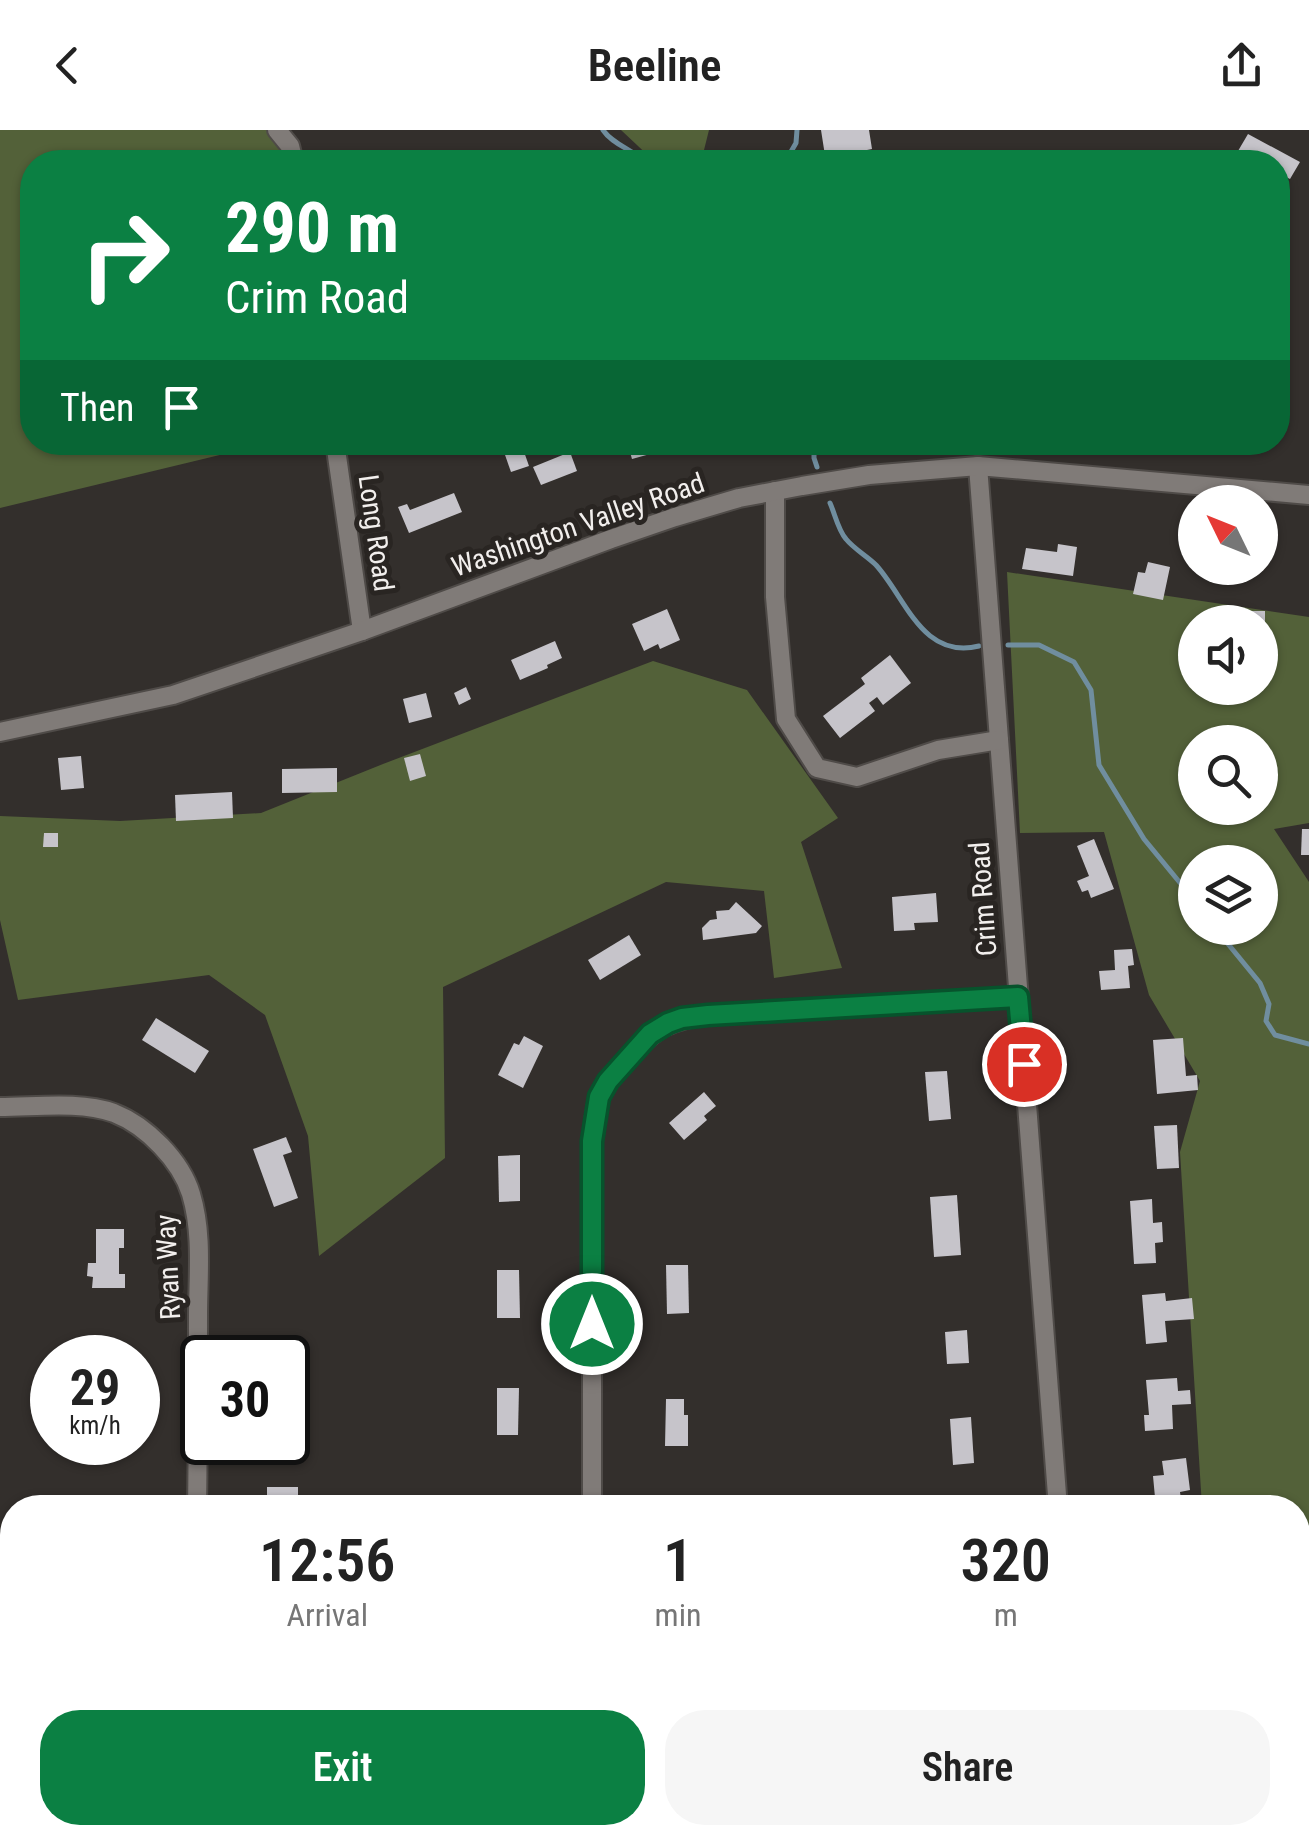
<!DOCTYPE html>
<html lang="en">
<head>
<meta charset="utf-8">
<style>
  body { margin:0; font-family:"Roboto Condensed",sans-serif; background:#f6f6f6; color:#222; height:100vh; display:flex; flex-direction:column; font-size:38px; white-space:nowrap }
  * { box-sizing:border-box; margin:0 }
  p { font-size:32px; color:#767676 }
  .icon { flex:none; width:55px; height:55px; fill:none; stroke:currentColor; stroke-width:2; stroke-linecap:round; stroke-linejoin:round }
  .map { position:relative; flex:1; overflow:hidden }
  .drawer { position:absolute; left:0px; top:1365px; width:1310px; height:350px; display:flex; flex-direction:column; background:#fff; border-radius:40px 40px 0 0; box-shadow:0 2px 8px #0004 }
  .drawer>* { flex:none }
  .banner { position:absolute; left:20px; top:20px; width:1270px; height:305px; border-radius:40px; box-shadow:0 2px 8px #0004; background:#0b8043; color:#fff; overflow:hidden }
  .needle { width:65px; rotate:313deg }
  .tools { position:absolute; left:1178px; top:355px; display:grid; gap:20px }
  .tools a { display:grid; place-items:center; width:100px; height:100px; border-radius:50%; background:#fff; box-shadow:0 2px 8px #0004; font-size:50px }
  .speed { position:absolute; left:30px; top:1205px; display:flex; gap:20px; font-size:50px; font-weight:700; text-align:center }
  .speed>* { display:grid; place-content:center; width:130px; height:130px; border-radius:50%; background:#fff; box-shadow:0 2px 8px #0004; line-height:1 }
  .speed small { font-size:25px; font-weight:400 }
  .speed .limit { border:5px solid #111; border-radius:15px; background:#fff; color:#111 }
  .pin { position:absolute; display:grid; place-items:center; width:85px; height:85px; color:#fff; margin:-42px; border:5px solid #fff; border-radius:50%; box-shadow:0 2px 10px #0007 }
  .me { position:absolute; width:110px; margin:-55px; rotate:0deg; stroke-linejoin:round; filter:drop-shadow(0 0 8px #0008) }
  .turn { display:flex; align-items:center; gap:35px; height:210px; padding:0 40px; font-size:45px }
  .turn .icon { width:130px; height:130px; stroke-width:2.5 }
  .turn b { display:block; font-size:70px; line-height:85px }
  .then { display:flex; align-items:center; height:95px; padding:0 40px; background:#0003; gap:20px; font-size:38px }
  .eta { display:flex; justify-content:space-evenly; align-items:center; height:170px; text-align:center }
  .eta b { font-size:60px; font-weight:600; line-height:70px }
  .cta { display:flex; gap:20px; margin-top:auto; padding:20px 40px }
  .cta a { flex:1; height:115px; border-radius:40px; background:#0b8043; color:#fff; font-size:40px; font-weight:600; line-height:115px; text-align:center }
  .cta a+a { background:#f6f6f6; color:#222 }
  header { display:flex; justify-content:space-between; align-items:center; height:130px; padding:0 40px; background:#fff; font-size:45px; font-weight:600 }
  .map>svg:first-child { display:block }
</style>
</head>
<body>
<header><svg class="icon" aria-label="back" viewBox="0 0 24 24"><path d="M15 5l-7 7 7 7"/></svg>Beeline<svg class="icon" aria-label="share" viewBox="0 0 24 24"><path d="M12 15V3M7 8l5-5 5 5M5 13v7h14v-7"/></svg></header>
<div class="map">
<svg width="1309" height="1715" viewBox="0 0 1309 1715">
  <rect width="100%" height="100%" fill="#332f2c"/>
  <!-- forest -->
  <g fill="#536139" fill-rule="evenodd">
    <path d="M0,0H277L294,32H32V312L269,313L0,378Z"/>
    <path d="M621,0H709L701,32H655Z"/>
    <path d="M1007,442L1309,487V693L1274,699L1309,752V1715H1285L1280,1703L1298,1702V1378L1202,1377L1180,1022L1200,951L1149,865L1104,702L1020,703ZM1195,492H1260V558H1195ZM1195,612H1260V678H1195ZM1195,732H1260V798H1195Z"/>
    <path d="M653,531L747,560L838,688L801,712L842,838L774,848L764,761L666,752L443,857L445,1028L319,1126L308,1006L265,885L209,845L18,870L0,790V686L120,691L261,683L383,634Z"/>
  </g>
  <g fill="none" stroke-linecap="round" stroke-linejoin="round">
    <!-- stream -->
    <g stroke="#708e9f" stroke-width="5">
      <path d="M603,0C613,15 633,19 644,32"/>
      <path d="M785,32L796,13L797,0"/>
      <path d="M814,312V328L817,337"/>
      <path d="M830,373C835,384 838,400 846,409C854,419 867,426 876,435C906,468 922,530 979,516"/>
      <path d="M1008,515H1039L1074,532L1091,560L1099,635L1144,709L1195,771"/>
      <path d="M1215,798L1260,853L1269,874L1266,891L1275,905L1309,914"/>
    </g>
  </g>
  <!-- building -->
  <g fill="#c6c4ca">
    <path d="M821,0H869L872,19L857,22L858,29L826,32Z"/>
    <path d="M1248,4L1300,32L1290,49L1278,43V32H1259L1238,21Z"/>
    <path d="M627,312H671L672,318L632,329Z"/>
    <path d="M522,316L529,336L511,342L504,322Z"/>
    <path d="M570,322L577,341L541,355L533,337Z"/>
    <path d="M454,363L462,382L409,403L398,377L407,374L410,380Z"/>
    <path d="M1058,414L1077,417L1073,446L1022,439L1026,418L1057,422Z"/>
    <path d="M1148,432L1170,437L1163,470L1133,464L1138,442L1145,443Z"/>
    <path d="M667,479L680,510L660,519L658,514L644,521L632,494Z"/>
    <path d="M1220,481H1265V501H1260V492H1220Z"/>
    <path d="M555,511L562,528L547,535L548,538L520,550L511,530Z"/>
    <path d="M890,525L911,553L883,575L877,567L869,573L875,581L840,608L823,586L865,554L861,548Z"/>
    <path d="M466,557L471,569L459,575L454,563Z"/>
    <path d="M426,563L432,587L409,593L403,569Z"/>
    <path d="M420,624L426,646L410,651L404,628Z"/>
    <path d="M81,626L84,658L61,660L58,628Z"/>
    <path d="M337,638V662L282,663V639Z"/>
    <path d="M232,662L233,688L176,691L175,665Z"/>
    <path d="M1302,699H1309V725H1301Z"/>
    <path d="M44,703H58V717H43Z"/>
    <path d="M1094,709L1114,759L1091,768L1088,760L1082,762L1077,751L1089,746L1077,716Z"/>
    <path d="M936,763L938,792L914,793L915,800L894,801L892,767Z"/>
    <path d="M736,772L762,796L756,803L703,810L702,798L710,790L717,789L716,781L729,780Z"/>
    <path d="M629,805L641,825L600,850L588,830Z"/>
    <path d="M1132,819L1134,835L1128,836L1130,858L1101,860L1099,841L1115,840L1114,820Z"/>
    <path d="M156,888L209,921L195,943L142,910Z"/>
    <path d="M524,906L543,916L523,958L498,945L514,913L519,915Z"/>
    <path d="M1183,908L1186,946L1197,945L1198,960L1157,964L1153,910Z"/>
    <path d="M947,941L951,989L929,991L925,942Z"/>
    <path d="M704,962L716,976L704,986L707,990L684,1010L669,993Z"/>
    <path d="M1177,995L1179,1038L1157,1039L1154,996Z"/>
    <path d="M286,1007L292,1022L283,1025L298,1068L274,1077L253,1019Z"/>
    <path d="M520,1025V1071L499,1072L498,1026Z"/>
    <path d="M957,1065L961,1125L934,1127L930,1067Z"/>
    <path d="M1152,1069L1153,1093L1162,1092L1163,1112L1155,1113L1156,1133L1134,1134L1130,1071Z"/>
    <path d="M96,1099H124V1118H119V1144H125V1158H92L93,1147L87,1146L88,1133H96Z"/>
    <path d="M666,1135H688L689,1183L667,1184Z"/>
    <path d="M497,1140H519L520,1188H497Z"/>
    <path d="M1165,1163L1166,1171L1192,1168L1194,1189L1165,1191L1167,1212L1146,1214L1142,1165Z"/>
    <path d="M967,1200L969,1233L947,1234L945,1202Z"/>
    <path d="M267,1205H293L294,1216H301V1263H288V1228H275V1222H268Z"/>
    <path d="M1177,1248L1178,1261L1190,1260L1191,1274L1172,1275L1173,1299L1145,1301L1144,1285H1149L1146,1250Z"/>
    <path d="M497,1258H519L518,1305H497Z"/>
    <path d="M666,1269H684V1285H688V1316H665Z"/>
    <path d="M971,1287L974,1333L953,1335L950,1289Z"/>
    <path d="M96,1312H121V1318L96,1319Z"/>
    <path d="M1186,1328L1190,1360L1180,1362L1182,1377L1156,1378L1153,1346L1164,1345L1162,1331Z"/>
    <rect x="267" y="1357" width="31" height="21"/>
    <path d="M980,1702H1003L1004,1715H981Z"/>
    <path d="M1210,1702H1230L1231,1715H1211Z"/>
  </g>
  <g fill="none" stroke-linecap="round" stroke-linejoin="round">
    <!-- minor casing -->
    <g stroke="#4f4b48" stroke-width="22">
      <g id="minor">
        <path d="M277,0L290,16L294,32"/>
        <path d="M335,312L362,501"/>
        <path d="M978,336L1058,1378"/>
        <path d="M775,361V467L786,589L817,638L857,647L938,620L999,610"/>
        <path d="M0,602L173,565L362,501L611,409L675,387L739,368L802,356L869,345L978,336L1309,365"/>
        <path d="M0,977C36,977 80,971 114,983C147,996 181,1031 191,1064C203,1104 198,1146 198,1186C198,1250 198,1314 197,1378"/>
        <path d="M592,1378V1011C594,996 594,979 600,965C605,953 614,944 623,934C653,901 662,891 708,885L1019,867"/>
        <path d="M1080,1702L1081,1715"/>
        <path d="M196,1715V1702"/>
        <path d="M592,1715V1702"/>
      </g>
    </g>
    <!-- minor -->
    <use href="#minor" stroke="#807b78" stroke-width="18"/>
  </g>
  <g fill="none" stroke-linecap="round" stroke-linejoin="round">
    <!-- route casing -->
    <g stroke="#07532c" stroke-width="25">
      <path id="route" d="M592,1194V1011L599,967L608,951L650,904L668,893L682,888L708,885L1018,867L1024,934"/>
    </g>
    <!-- route -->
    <use href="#route" stroke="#0b8043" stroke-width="18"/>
  </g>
  <g text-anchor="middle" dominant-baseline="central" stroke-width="10" stroke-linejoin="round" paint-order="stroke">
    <!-- street labels -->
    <g font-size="28" fill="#f2efed" stroke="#292522">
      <text transform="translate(578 395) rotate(-19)">Washington Valley Road</text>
      <text transform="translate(376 403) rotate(82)">Long Road</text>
      <text transform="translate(983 769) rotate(-94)">Crim Road</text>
      <text transform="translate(168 1137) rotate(-93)">Ryan Way</text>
    </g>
  </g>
</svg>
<div class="tools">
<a><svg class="needle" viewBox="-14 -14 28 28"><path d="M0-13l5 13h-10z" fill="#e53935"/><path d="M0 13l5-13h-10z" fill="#767676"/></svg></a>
<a><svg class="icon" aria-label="sound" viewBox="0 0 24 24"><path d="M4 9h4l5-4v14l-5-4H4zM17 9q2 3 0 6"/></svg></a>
<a><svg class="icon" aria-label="search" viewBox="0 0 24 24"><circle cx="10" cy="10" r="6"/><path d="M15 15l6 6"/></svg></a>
<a><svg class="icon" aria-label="layers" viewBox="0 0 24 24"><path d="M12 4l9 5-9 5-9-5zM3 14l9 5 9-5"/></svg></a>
</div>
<div class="speed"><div>29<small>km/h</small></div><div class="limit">30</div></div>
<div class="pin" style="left:1024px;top:934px;background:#d93025"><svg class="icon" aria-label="arrive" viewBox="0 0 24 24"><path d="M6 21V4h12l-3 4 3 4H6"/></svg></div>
<svg class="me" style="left:592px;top:1194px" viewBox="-20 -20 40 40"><circle r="17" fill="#0b8043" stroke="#fff" stroke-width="3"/><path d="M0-11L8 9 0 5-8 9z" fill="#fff"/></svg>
<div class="banner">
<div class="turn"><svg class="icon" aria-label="right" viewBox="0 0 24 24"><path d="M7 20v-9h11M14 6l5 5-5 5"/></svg><div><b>290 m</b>Crim Road</div></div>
<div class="then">Then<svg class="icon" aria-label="arrive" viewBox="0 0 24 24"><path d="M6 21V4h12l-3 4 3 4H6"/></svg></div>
</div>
<section class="drawer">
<div class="eta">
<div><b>12:56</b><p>Arrival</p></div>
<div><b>1</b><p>min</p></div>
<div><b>320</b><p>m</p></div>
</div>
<div class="cta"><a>Exit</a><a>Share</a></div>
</section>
</div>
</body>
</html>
